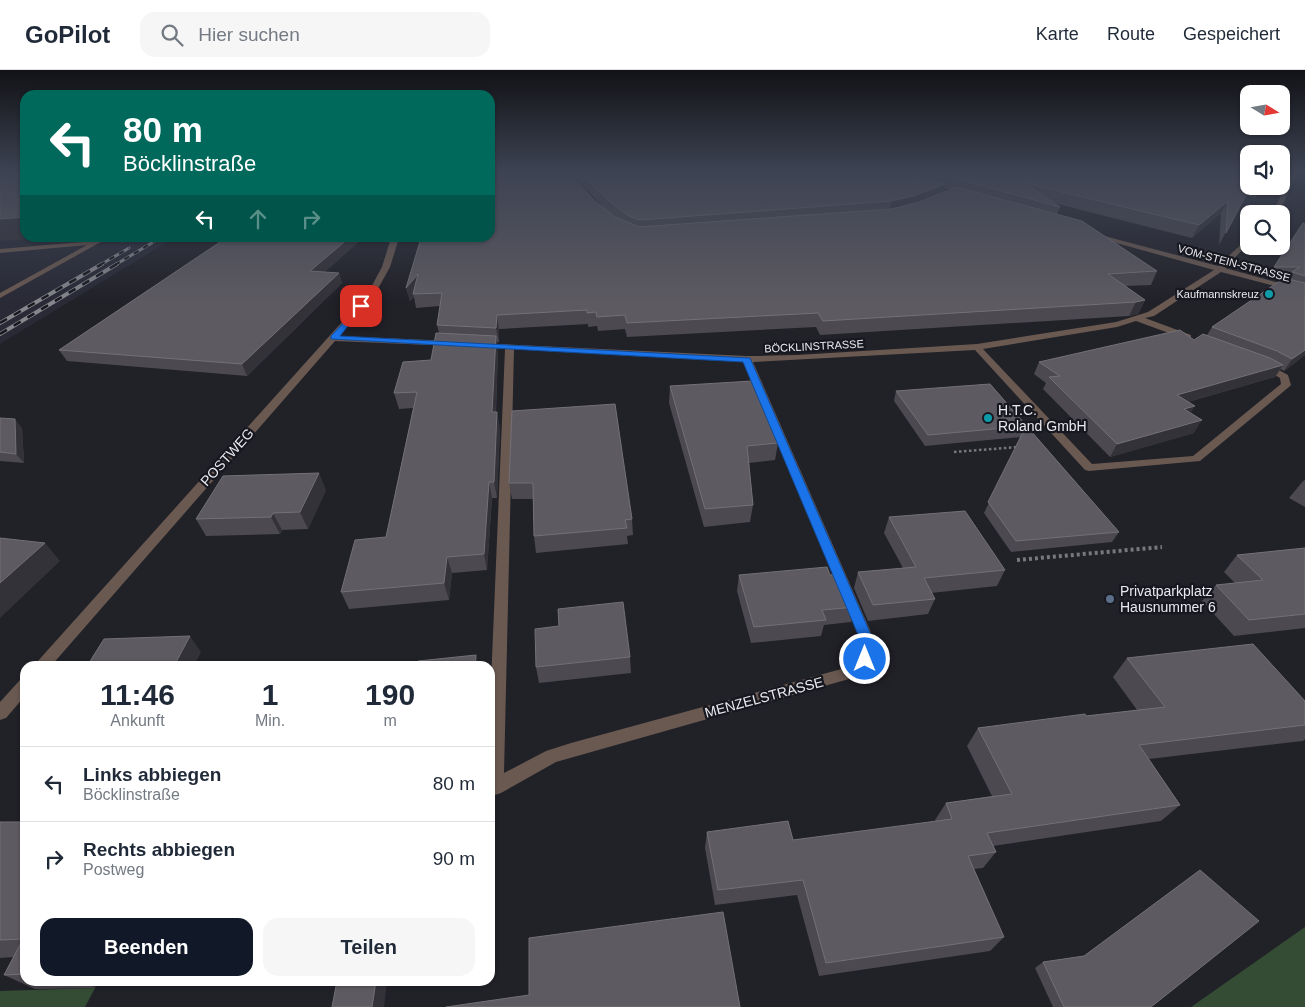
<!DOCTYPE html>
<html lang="de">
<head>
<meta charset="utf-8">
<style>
  body { margin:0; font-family:Helvetica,sans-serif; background:#f6f6f7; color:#1f2937; height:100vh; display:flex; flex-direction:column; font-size:19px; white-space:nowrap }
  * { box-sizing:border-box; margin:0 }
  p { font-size:16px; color:#747a83 }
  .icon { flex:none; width:28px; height:28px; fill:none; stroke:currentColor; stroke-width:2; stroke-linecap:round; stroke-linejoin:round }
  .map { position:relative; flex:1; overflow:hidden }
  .drawer { position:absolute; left:20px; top:591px; width:475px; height:325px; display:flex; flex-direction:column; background:#fff; border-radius:15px; box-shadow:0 1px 4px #0004 }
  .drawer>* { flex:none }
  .guide { position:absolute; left:20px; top:20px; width:475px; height:152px; border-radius:15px; box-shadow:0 1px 4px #0004; background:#00695c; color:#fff; overflow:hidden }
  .needle { width:32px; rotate:101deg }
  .tools { position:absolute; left:1240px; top:15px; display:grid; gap:10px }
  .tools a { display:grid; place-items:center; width:50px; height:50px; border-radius:10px; background:#fff; box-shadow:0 1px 4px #0004; font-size:25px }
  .pin { position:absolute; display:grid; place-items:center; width:42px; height:42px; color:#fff; margin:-21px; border-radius:10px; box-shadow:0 2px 8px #0006 }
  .me { position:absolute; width:55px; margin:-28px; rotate:0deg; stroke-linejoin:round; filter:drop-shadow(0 0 4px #0008) }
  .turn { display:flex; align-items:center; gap:18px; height:105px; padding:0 20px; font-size:22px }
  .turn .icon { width:65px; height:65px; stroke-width:2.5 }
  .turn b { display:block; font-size:35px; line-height:42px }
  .lanes { display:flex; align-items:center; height:48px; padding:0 20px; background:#0003; justify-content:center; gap:25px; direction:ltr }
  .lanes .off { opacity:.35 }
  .eta { display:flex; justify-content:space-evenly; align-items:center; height:85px; text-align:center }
  .eta b { font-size:30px; font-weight:700; line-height:35px }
  .action { display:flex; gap:10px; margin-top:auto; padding:10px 20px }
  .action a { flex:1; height:58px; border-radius:15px; background:#111827; color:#fff; font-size:20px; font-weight:700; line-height:58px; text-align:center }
  .action a+a { background:#f6f6f7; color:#1f2937 }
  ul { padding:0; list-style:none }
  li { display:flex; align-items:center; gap:15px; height:75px; padding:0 20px; border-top:1px solid #e0e1e3 }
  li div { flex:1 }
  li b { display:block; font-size:19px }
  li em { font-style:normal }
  header { display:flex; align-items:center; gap:30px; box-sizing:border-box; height:70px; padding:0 25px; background:#fff; border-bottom:1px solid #e0e1e3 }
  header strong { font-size:24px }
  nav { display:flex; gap:28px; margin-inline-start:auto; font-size:18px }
  .search { width:350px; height:45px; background:#f6f6f7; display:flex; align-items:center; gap:12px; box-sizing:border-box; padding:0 18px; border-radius:15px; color:#747a83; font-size:19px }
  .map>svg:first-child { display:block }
</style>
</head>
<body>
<header>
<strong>GoPilot</strong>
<div class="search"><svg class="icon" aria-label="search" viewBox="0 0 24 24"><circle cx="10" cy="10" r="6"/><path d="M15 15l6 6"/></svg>Hier suchen</div>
<nav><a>Karte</a><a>Route</a><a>Gespeichert</a></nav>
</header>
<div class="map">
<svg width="1305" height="937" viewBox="0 0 1305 937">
  <rect width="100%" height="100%" fill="#212128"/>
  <!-- built -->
  <path fill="#292a36" d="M0,101L25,168H174L0,274Z"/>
  <!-- green -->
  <g fill="#354c34">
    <path d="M1305,857V937H1191Z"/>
    <path d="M95,918L85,937H0V921Z"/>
  </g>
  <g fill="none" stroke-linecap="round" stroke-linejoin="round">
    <!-- path-far2 -->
    <path stroke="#77777d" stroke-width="2" stroke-dasharray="1 1" stroke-linecap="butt" d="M1243,124L1256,127"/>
    <!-- path-far1 -->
    <path stroke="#77777d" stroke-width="2.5" stroke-dasharray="2.5 2.5" stroke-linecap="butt" d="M954,382L1018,377"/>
    <!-- path -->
    <path stroke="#77777d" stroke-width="4" stroke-dasharray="3 3" stroke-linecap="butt" d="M1017,490L1162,477"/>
    <!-- minor -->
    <g fill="#6a5951" fill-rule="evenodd">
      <path d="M1292,101H1298L1284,132L1276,144H1270L1278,132Z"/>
      <path d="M1093,163L1218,196L1249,167V173L1225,198L1305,220V224L1221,202L1154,246L1145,248L1191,265V269H1185L1136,251L1117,257L983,279L1092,394L1193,386L1281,314L1280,308L1260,297V293H1266L1288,305L1291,315L1289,317L1200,391L1089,401L1085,400L975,280L753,292L873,567C875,585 867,603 849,609L556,692L501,723L495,725L490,723V636L505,279L481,278L477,275L478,273L747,286L797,285L977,274L1116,252L1148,242L1214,200L1091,166V164ZM514,279L743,292L859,567C860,582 857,589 845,598L571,673L546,681L504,703Z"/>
      <path d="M100,168H108L0,228V223L87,175L0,183V179L94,171Z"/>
      <path d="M391,168H399L390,197L375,224L339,266L451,271L454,272V276L335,271L51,596H35L37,592L368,223L382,197Z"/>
      <path d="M25,609V626L6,648L0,650V632L20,610Z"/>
    </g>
    <!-- rail-far1 casing -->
    <g stroke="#86868c" stroke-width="3">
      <g id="rail-far1">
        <path d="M100,195L129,178"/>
        <path d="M115,195L160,168"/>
      </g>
    </g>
    <!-- rail casing -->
    <g stroke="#86868c" stroke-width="4">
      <g id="rail">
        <path d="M0,253L102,194"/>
        <path d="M0,264L117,194"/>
      </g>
    </g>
    <!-- rail-far1 -->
    <use href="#rail-far1" stroke="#17181f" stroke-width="2" stroke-dasharray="5.5" stroke-linecap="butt"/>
    <!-- rail -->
    <use href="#rail" stroke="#17181f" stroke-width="2.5" stroke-dasharray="8" stroke-linecap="butt"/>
  </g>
  <!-- wall -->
  <g fill="#4c4950" fill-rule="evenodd">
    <path d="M569,101H1249L1251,116L1219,175L1221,143L1192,168L1054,133L1060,137L1057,144L1157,201L1151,215L1125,216L1145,230L1138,244L1129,246L820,265L816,257L627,267L625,259L598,261L597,256L588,257V254L499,259V272H497L498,281L496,342L500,358L497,428H492L487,500L452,503L449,530L349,539L341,522L386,467L413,338L399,339L394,323L431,290L439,263L437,255L440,236L416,238L414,227L410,231L406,218L594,130L604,138ZM944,118L951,120L942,123Z"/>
    <path d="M1303,153L1305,154V285L1284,301L1281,299L1275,307L1188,332L1194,363L1110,387L1043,319L1046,313L1034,304L1039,292L1194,270L1207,265L1212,257L1288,209L1289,207L1268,208Z"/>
    <path d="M363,168L324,202L339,203L342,213L247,306L67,291L59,280Z"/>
    <path d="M990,314L1119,462L1112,472L1011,482L984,443L1021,367L925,376L894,331L896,321Z"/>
    <path d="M670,316L778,373L775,390L749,393L753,435L750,452L704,457L669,333Z"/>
    <path d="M615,334L632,449L633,465L627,466L628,474L536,483L534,466L533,429H512L509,413Z"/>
    <path d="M0,348L22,358L24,393L0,391Z"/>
    <path d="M1305,410V437L1289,428L1303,411Z"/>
    <path d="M326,420L308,459L282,460L280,464L206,466L196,449Z"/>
    <path d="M889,447L1005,500L997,516L931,523L935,529L928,544L868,551L854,518L858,502L903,498L884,463Z"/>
    <path d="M1305,478V558L1234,566L1202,531L1216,515L1235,513L1224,502L1237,485Z"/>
    <path d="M739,505H830L856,537L851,552L824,555L821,566L751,573L737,521Z"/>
    <path d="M630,587L631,603L539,613L536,597Z"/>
    <path d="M1127,588L1305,631V669L1303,671L1149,689L1180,735L1161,751L993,776L996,782L983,798L974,799L1004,867L990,881L819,906L797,825L715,835L705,778L707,762L793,770L936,752L935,750L946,733L992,726L967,676L978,658L1137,640L1113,607Z"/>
    <path d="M0,752H25V911H99L95,918L35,919L4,905L14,887L0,888Z"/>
    <path d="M1043,892L1151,937H1053L1035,898Z"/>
  </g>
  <!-- shaded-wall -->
  <g fill="#343239">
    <path d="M945,114L941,125L889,143L891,131Z"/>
    <path d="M1228,131L1221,143L1192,168L1199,155Z"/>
    <path d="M25,147V168H43L0,171V149Z"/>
    <path d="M349,168H363L314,212L310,201Z"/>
    <path d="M339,203L342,213L247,306L242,294Z"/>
    <path d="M418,204L413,224L414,227L410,231L406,218Z"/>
    <path d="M1145,230L1138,244L1129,246L1136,232Z"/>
    <path d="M497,245L499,259V272L496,258Z"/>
    <path d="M496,266L498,281L495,358L492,342Z"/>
    <path d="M1305,280V285L1284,301L1292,289Z"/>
    <path d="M1283,295L1275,307L1170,337L1177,325Z"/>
    <path d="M1195,336L1188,348L1184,339Z"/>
    <path d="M497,342L500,358L497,428L494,412Z"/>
    <path d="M15,349L22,358L24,393L16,384Z"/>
    <path d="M1202,350L1194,363L1110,387L1117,374Z"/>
    <path d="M319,403L326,420L308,459L300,442Z"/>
    <path d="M489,412L492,428L487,500L484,484Z"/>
    <path d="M273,443L282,460L280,464L271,447Z"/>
    <path d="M45,473L60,491L0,548V513Z"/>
    <path d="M447,487L452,503L449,530L444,513Z"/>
    <path d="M190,566L201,582L194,596H174Z"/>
    <path d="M476,585L479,596H475Z"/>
    <path d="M83,911H99L95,918Z"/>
    <path d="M376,911H387L384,937H372Z"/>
  </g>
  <!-- building -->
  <g fill="#5d5a61" stroke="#737177">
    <path d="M0,101H25V147L0,149Z"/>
    <path d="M490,101H567L594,130L615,147L639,157L892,139L919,132L956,117L1082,151L1157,201L1108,204L1145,230L1136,232L823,251L818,243L627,253L625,245L597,247L596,242L587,243V240L497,245L496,258L437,255L442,223L413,224L418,204L406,218L421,168H490Z"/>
    <path d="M579,101H901L945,114L913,126L891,131L640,150L629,146L610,132Z"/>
    <path d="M927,101H1249V116H1251L1226,163L1228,131L1199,155L1024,113L1060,137Z"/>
    <path d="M1303,153L1305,154V206L1292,202L1300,197H1274Z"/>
    <path d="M226,168H349L310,201L339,203L242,294L59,280Z"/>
    <path d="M1284,208L1305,213V280L1292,289L1277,281L1212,257Z"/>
    <path d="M1180,260L1194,270L1203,264L1270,288L1283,295L1177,325L1195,336L1184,339L1202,350L1117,374L1049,307L1060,306L1039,292Z"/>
    <path d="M436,263L496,266L492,342H497L494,412H489L484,484L447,487L444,513L341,522L355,470L386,467L417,322L394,323L403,292L431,290Z"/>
    <path d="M752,311L778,373L747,376L753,435L705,439L670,316Z"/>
    <path d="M990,314L1119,462L1016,471L988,432L1026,356L928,365L896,321Z"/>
    <path d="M615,334L632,449L625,450L627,458L534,466L533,413H509L512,341Z"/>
    <path d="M0,348L15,349L16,384L0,382Z"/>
    <path d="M319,403L300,442L273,443L271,447L196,449L223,406Z"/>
    <path d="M965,441L1005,500L924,508L935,529L873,535L858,502L916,497L889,447Z"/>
    <path d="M0,468L45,473L0,513Z"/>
    <path d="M1305,478V544L1249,550L1216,515L1263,510L1237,485Z"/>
    <path d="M827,497L830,505L841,504L856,537L822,540L826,550L754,557L739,505Z"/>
    <path d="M623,532L630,587L536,597L535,559L559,556L558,539Z"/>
    <path d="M190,566L174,596H87L104,569Z"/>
    <path d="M1253,574L1305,631V655L1139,675L1180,735L987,763L996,782L968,786L1004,867L826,893L803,810L718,820L707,762L788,751L793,770L952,749L946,733L1012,724L978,658L1085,644L1086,646L1165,637L1127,588Z"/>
    <path d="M476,585L475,596H417L418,591Z"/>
    <path d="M0,752H25V904L4,905L23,869L0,870Z"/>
    <path d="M1200,800L1259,851L1151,937H1064L1043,892L1084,886Z"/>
    <path d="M723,842L740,937H446L529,925V868Z"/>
    <path d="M337,911H376L372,937H332Z"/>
  </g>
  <!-- sky -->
  <linearGradient id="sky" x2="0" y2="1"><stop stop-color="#121216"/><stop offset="0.44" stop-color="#3d4353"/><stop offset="1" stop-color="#3d4353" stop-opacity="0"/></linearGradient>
  <rect width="1305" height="232" fill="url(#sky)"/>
  <!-- route -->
  <path fill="#1a73e8" stroke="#114b97" d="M361,234L364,236L340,266L750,288L872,567L874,578L870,593L865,595L860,593C857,587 860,575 859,567L743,292L331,269V266Z"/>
  <!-- markers -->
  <g fill="#0f9aa8" stroke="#17181f" stroke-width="2">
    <circle cx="1269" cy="224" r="5"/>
    <circle cx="988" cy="348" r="5"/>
  </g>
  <circle fill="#5c6f8a" stroke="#17181f" stroke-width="2" cx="1110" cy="529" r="5"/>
  <g text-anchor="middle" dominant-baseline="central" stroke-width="4.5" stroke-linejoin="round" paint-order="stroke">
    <!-- far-street labels -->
    <g font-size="11" fill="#e9e9ee" stroke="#17181f">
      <text transform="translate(1234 193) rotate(15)">VOM-STEIN-STRASSE</text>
      <text transform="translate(814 276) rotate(-3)">BÖCKLINSTRASSE</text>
    </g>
    <!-- far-poi labels -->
    <g font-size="11" fill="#e9e9ee" stroke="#17181f" text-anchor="end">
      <text x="1259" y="224">Kaufmannskreuz</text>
    </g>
    <!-- poi labels -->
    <g font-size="14" fill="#e9e9ee" stroke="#17181f" text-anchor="start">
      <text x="998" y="340">H.T.C.<tspan x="998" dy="16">Roland GmbH</tspan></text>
      <text x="1120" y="521">Privatparkplatz<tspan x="1120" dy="16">Hausnummer 6</tspan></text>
    </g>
    <!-- street labels -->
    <g font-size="14" fill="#e9e9ee" stroke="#17181f">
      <text transform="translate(227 387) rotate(-48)">POSTWEG</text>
      <text transform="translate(764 627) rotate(-15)">MENZELSTRASSE</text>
    </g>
  </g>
</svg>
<div class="tools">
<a><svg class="needle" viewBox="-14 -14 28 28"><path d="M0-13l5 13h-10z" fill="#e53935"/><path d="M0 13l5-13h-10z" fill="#747a83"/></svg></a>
<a><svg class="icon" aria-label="sound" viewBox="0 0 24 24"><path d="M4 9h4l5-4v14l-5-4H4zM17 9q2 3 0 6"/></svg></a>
<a><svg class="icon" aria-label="search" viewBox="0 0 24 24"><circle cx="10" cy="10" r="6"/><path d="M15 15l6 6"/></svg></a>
</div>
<div class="pin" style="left:361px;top:236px;background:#d93025"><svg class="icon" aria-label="arrive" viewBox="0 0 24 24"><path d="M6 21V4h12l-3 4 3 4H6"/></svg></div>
<svg class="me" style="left:865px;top:589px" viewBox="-20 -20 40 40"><circle r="17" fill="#1a73e8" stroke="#fff" stroke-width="3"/><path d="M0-11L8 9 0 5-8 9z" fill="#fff"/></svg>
<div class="guide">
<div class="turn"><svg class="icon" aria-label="left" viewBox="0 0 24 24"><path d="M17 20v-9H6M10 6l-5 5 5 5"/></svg><div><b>80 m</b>Böcklinstraße</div></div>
<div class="lanes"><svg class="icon" aria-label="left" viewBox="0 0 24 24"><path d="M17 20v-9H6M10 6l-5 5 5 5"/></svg><svg class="icon off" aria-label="ahead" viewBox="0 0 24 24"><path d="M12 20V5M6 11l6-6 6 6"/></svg><svg class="icon off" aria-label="right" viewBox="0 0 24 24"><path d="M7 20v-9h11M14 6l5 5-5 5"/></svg></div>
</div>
<section class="drawer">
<div class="eta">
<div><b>11:46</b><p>Ankunft</p></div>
<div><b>1</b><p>Min.</p></div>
<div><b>190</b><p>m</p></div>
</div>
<ul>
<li><svg class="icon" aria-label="left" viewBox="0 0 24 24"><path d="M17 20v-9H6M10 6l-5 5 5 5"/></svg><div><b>Links abbiegen</b><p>Böcklinstraße</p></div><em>80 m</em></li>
<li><svg class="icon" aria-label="right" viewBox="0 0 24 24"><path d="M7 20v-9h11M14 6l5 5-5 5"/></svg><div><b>Rechts abbiegen</b><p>Postweg</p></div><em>90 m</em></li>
</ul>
<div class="action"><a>Beenden</a><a>Teilen</a></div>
</section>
</div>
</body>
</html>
